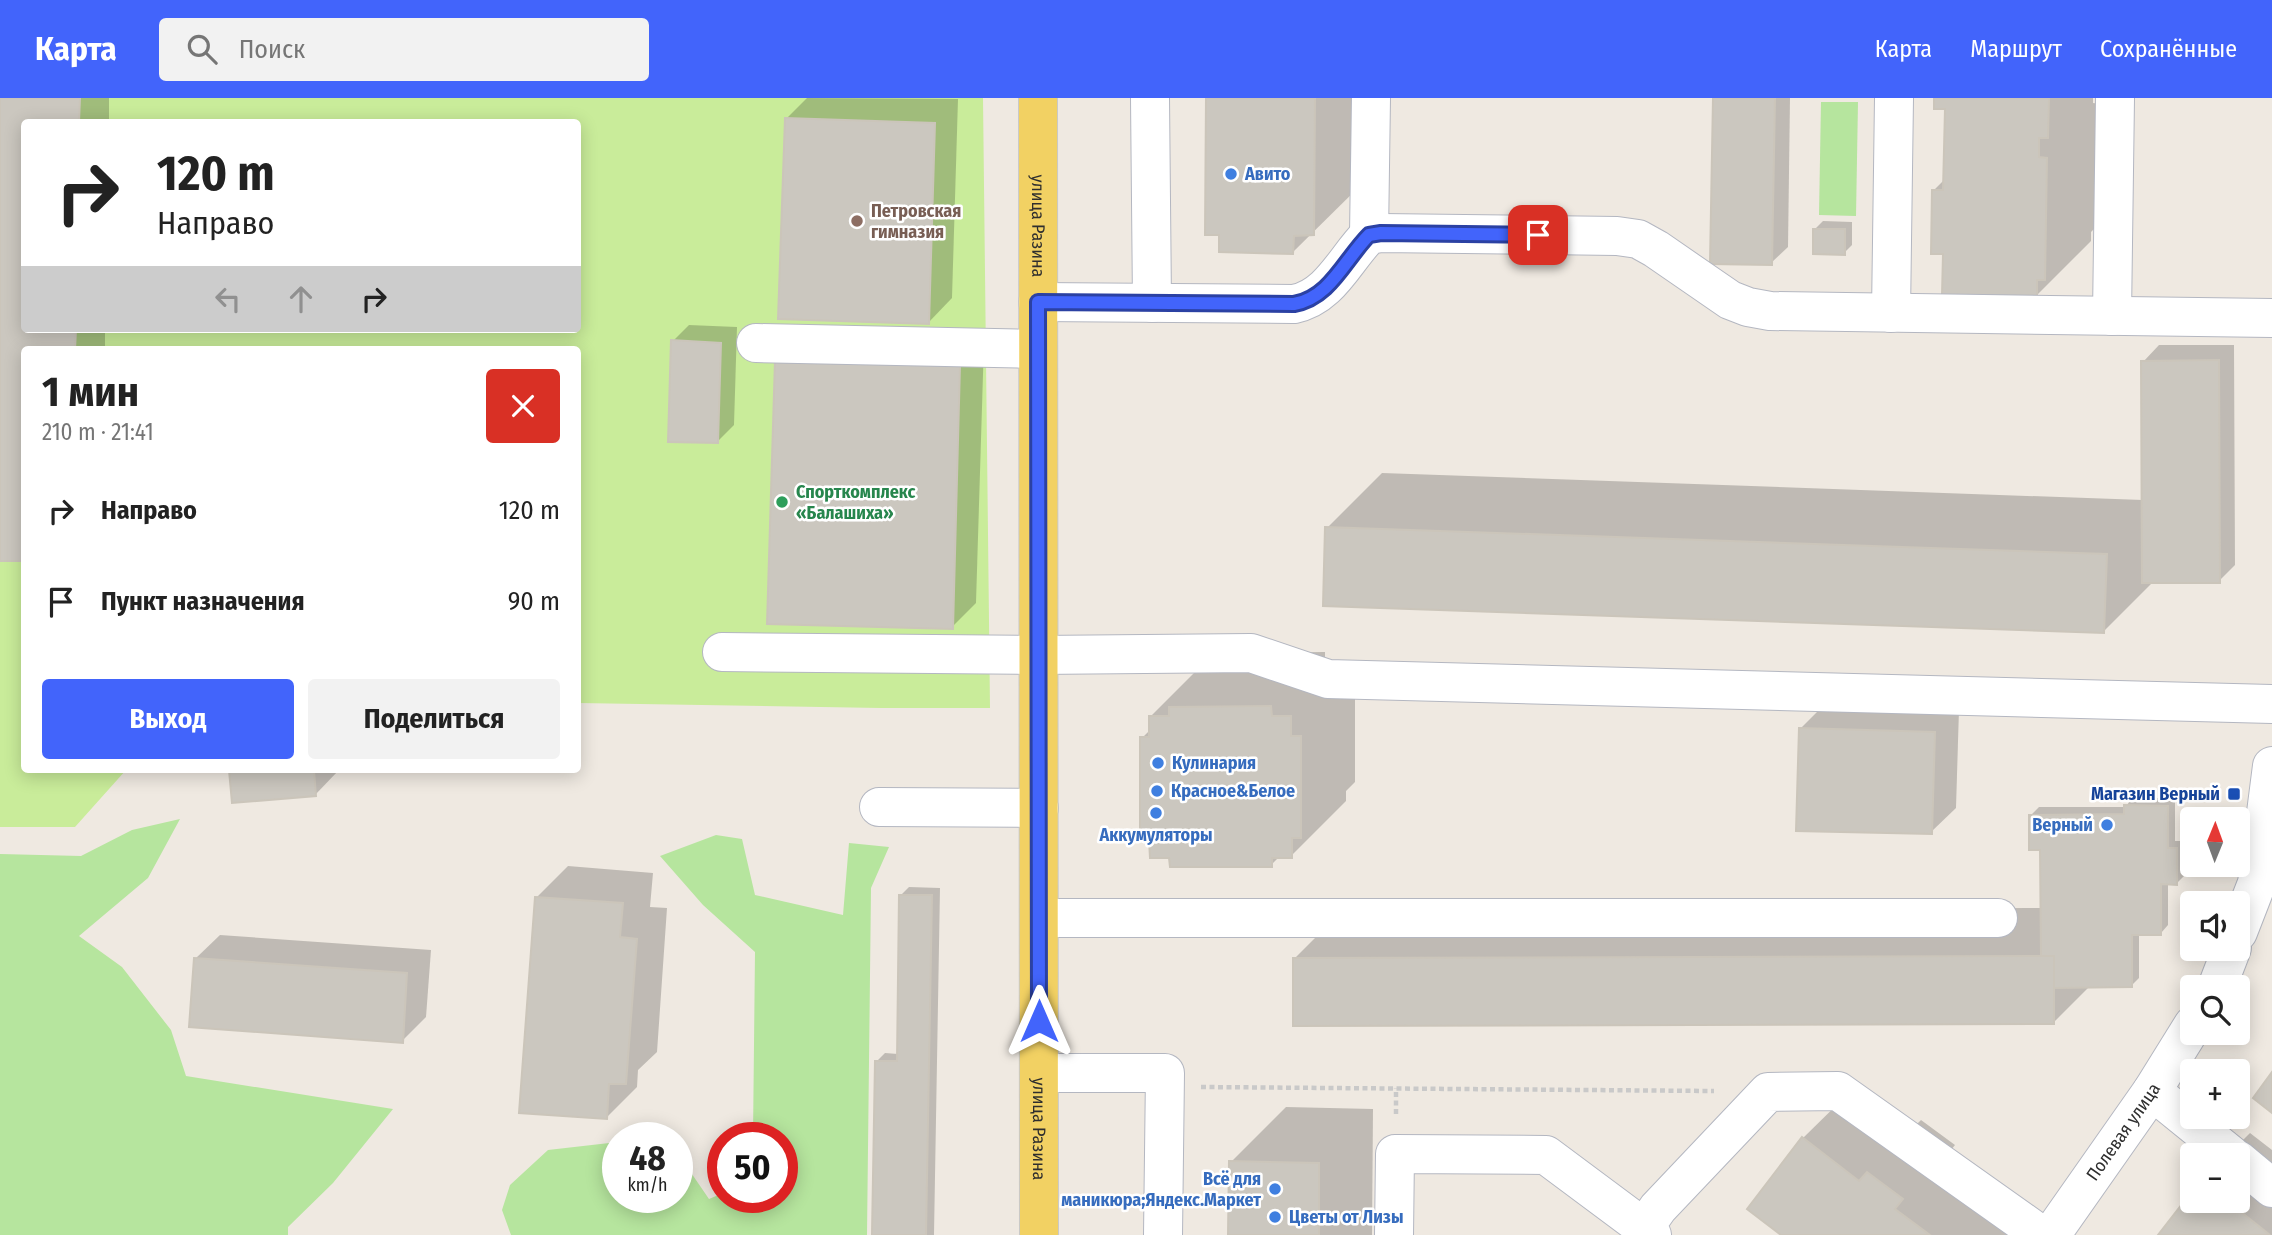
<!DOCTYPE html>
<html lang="ru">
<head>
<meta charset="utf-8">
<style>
  body { margin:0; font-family:"Fira Sans Condensed",sans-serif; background:#f2f2f2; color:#222; height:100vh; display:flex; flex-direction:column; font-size:26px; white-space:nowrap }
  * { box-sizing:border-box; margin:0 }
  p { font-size:23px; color:#767676 }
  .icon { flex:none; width:38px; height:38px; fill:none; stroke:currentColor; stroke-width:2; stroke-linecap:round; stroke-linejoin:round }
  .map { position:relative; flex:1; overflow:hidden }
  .details { position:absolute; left:21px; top:248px; width:560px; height:427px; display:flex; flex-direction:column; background:#fff; border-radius:7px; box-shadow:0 4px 18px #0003 }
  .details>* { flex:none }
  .hud { position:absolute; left:21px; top:21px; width:560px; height:214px; border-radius:7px; box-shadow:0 4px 18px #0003; background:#fff; color:#222; overflow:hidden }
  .needle { width:46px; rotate:1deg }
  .fabs { position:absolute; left:2180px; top:709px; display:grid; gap:14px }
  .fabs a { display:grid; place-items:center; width:70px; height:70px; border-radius:7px; background:#fff; box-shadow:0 4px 18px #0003; font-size:35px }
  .speed { position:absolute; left:602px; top:1024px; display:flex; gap:14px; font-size:35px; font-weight:700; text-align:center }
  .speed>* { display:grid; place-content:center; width:91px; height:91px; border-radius:50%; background:#fff; box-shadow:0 4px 18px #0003; line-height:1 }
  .speed small { font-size:18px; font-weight:400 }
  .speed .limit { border:10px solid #d22; background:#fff; color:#111 }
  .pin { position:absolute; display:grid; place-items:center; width:60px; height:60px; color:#fff; margin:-30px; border-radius:14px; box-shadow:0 4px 10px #0006 }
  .me { position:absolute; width:77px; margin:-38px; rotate:0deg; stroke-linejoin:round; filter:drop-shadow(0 0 5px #0008) }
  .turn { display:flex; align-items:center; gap:24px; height:147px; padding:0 21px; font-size:32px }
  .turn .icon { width:91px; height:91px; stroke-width:2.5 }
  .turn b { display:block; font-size:49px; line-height:60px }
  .lanes { display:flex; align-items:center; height:66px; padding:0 21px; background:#0003; justify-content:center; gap:35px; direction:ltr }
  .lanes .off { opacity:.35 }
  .round { display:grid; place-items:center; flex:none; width:74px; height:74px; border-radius:7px; background:#f2f2f2 }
  .summary { display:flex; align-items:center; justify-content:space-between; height:119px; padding:0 21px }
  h1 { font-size:42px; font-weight:700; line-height:52px }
  .action { display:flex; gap:14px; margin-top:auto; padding:14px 21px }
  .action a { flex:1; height:80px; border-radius:7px; background:#4264fb; color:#fff; font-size:28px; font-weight:700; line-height:80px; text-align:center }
  .action a+a { background:#f2f2f2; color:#222 }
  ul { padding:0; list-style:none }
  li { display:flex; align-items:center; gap:21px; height:91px; padding:0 21px }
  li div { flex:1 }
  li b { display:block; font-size:26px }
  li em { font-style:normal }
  header { display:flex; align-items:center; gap:42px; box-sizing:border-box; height:98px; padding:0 35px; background:#4264fb; color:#fff }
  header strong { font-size:33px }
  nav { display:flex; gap:38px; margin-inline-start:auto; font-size:24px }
  .search { width:490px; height:63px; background:#f2f2f2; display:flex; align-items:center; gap:18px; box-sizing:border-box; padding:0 24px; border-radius:7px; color:#767676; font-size:26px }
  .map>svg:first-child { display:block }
</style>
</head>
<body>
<header>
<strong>Карта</strong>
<div class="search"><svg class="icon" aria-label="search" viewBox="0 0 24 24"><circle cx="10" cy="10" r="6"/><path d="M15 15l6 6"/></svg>Поиск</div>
<nav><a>Карта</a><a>Маршрут</a><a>Сохранённые</a></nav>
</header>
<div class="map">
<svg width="2272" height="1137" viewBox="0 0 2272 1137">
  <rect width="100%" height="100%" fill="#efe9e1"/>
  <!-- green -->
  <g fill="#b6e59e">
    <path d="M1821,4H1858L1856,118L1819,117Z"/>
    <path d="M180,721L148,780L79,838L122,869L171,932L186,978L393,1011L333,1085L288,1129V1137H0V756L81,758L132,732Z"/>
    <path d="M716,737L742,741L755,797L843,817L849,745L889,749L871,790L867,1137H511L502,1112L510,1087L548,1052L618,1044V1099H677V1059L683,1063L709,1101L723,1095V1099H782V1040L753,1039L755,854L703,807L660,758Z"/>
  </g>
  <!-- pitch -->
  <path fill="#c9ec9a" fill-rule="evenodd" d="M0,0H983L990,610H881L578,605V252H24V672H126L75,729H0ZM24,24H578V231H24Z"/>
  <!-- shadow -->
  <g fill="#0003">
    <path d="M0,0H109V24H24V231H105V252H24V461H0Z"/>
    <path d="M807,0L958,1L952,200L928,225L787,20Z"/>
    <path d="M1208,0H1369L1367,81L1293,154Z"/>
    <path d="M1715,0H1790L1788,149L1771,165Z"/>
    <path d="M1936,0H2093V5L2101,6L2099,126L2091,134V143L2036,198L1945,154L1934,92L1945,81L1946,9Z"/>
    <path d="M1823,123L1852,124V147L1844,155L1815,131Z"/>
    <path d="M689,227L737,229L734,327L717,344L673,243Z"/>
    <path d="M801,239L984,244L976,505L952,529Z"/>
    <path d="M2159,247H2234L2235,467L2219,483L2153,484L2103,534L1327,430L1382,375L2143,402V264Z"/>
    <path d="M1325,554V564L1355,584V684L1346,693V703L1291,758H1280L1271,767L1142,640L1151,631V618L1205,564L1225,555Z"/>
    <path d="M1825,606L1959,611L1956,710L1931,734L1801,630Z"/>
    <path d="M231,672H339L315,697Z"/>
    <path d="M2133,700H2175V743H2184L2185,777L2177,785H2168V827L2161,835H2139V880L2131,888H2090L2054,924L1294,861L1343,812L2042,810V750L2031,717L2039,709H2125Z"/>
    <path d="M568,768L653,775L650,809L667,810L657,954L638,972L637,989L606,1020L537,799Z"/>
    <path d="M909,789L940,790L934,1137H874L877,963L885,955L898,956L901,797Z"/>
    <path d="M220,837L431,852L426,919L402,943L195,861Z"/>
    <path d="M1857,987L1913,1030L1921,1022L1955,1047L1947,1057L2027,1118L2035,1109L2069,1135L2067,1137H1784L1803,1040Z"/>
    <path d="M1286,1009L1373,1011L1372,1137H1230L1231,1064Z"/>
    <path d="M2250,1035L2272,1052V1137H2160L2193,1102H2238V1057H2228Z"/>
  </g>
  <!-- building -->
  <g fill="#cbc7bf" stroke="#cbc5ba" stroke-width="2">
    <path d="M0,0H80L79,24H24V231H76L75,252H24V463H0Z"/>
    <path d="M1206,0H1315L1314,137L1294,138L1293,156L1219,154V137H1205Z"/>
    <path d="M1713,0H1775L1772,167L1710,166Z"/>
    <path d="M1934,0H2049L2048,40H2039V59L2047,60L2045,182H2037V199L1942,198L1943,156H1931L1932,92H1943L1945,11H1934Z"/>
    <path d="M785,20L935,25L929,226L778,221Z"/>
    <path d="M1813,131H1845V157L1813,156Z"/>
    <path d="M671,242L721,245L718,345L668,344Z"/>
    <path d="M775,262L960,267L953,531L767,526Z"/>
    <path d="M2219,262L2220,485H2142L2141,263Z"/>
    <path d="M1325,429L2107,456L2104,535L1323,508Z"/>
    <path d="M1271,608L1272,618H1291V638H1301V740H1292V760H1272V769H1170L1169,760H1150L1149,741H1140V639H1149V618H1169V609Z"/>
    <path d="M1799,630L1935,634L1932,736L1796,733Z"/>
    <path d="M229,672H314L316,698L232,705Z"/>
    <path d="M2124,707L2168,708V750H2177V787L2161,786V837H2132V889L2054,890V858H2041L2040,752H2029V717L2124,716Z"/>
    <path d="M899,797H932L926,1137H872L875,963H897Z"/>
    <path d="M535,799L623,805L620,839L637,841L626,986H609L607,1021L519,1015Z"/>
    <path d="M2054,858V926L1293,928V860Z"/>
    <path d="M194,860L407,875L403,945L189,929Z"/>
    <path d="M2272,974V1015L2253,1000Z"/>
    <path d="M1802,1039L1859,1083L1867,1074L1903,1101L1895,1111L1930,1137H1781L1747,1111Z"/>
    <path d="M1229,1063L1319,1065V1137H1228Z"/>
    <path d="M2193,1092V1102H2226L2270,1137H2158Z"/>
  </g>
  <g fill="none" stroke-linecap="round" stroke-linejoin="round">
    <!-- minor casing -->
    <g stroke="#b4b7c1" stroke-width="40">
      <g id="minor">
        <path d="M1150,0L1152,205"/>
        <path d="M1369,137L1371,0"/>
        <path d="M1038,204L1294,206C1330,199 1345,161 1369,137L1381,135L1617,138L1638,141L1656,151L1730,202L1748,209L1770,213L2272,220"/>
        <path d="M1891,215L1894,0"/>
        <path d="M2112,218L2115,0"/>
        <path d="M756,245L1038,251"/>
        <path d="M722,554L1038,557L1251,555L1328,581L2272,606"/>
        <path d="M879,709L1039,710"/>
        <path d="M1039,820H1998"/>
        <path d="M2238,834L2257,785L2272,668"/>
        <path d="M2217,889L2232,850"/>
        <path d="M1039,975H1165L1163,1137"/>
        <path d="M2152,993L2231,1057"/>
        <path d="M2238,1062L2272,1090"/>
        <path d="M1394,1137L1395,1056L1546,1057L1644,1130"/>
        <path d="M1652,1137L1644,1130L1658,1110L1768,994L1838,993L2041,1137"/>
        <path id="s1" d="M2051,1137L2152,993L2193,927"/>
      </g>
    </g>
    <!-- major casing -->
    <g stroke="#c9c9c9" stroke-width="40">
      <g id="major">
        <path id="s2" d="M1038,0L1039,1137"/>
      </g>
    </g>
    <!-- path -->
    <g stroke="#c9c9c9" stroke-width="4.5" stroke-dasharray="5 3.5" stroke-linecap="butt">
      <path d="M1201,989L1714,993"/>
      <path d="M1396,1016V990"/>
    </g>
    <!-- minor -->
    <use href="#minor" stroke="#fff" stroke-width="38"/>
    <!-- major -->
    <use href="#major" stroke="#f2d163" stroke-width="38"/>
  </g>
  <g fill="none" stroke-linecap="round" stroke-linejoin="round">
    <!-- route casing -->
    <g stroke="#2b41a3" stroke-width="18">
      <path id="route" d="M1039,923L1038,204L1294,206C1330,200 1345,161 1369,137L1381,135L1538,137"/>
    </g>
    <!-- route -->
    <use href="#route" stroke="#4264fb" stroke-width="12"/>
  </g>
  <!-- markers -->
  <g fill="#3f7fe0" stroke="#fff" stroke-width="2.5">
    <circle cx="1231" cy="76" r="7"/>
    <circle cx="1158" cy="665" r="7"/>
    <circle cx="1157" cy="693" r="7"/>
    <circle cx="1156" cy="715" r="7"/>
    <circle cx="2107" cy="727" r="7"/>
    <circle cx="1275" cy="1091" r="7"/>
    <circle cx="1275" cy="1119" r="7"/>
  </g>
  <circle fill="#8d6e63" stroke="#fff" stroke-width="2.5" cx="857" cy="123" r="7"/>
  <circle fill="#2e9e5b" stroke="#fff" stroke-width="2.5" cx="782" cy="404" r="7"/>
  <rect fill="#1a4fb4" stroke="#fff" stroke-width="2.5" x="2227" y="689" width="14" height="14" rx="3.5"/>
  <g text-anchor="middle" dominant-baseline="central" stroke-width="5" stroke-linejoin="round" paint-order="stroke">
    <!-- shop labels -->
    <g font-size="18" font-weight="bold" fill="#366cbe" stroke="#fff" text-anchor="start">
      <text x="1245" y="76">Авито</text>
      <text x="1172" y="665">Кулинария</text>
      <text x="1171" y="693">Красное&amp;Белое</text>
      <text x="2093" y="727" text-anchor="end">Верный</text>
      <text x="1156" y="737" text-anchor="middle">Аккумуляторы</text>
      <text x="1261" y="1081" text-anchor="end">Всё для<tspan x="1261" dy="21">маникюра;Яндекс.Маркет</tspan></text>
      <text x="1289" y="1119">Цветы от Лизы</text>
    </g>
    <!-- education labels -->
    <g font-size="18" font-weight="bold" fill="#785e54" stroke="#fff" text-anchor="start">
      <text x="871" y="113">Петровская<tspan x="871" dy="21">гимназия</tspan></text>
    </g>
    <!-- street labels -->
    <g font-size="18" fill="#2e2e2e" stroke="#fff">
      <text stroke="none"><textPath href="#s2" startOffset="128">улица Разина</textPath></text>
      <text stroke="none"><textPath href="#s2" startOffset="1031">улица Разина</textPath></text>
      <text stroke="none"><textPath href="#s1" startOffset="126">Полевая улица</textPath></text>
    </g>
    <!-- leisure labels -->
    <g font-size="18" font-weight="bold" fill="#27864d" stroke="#fff" text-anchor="start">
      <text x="796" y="394">Спорткомплекс<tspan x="796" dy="21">«Балашиха»</tspan></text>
    </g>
    <!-- transit labels -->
    <g font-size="18" font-weight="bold" fill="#164399" stroke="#fff" text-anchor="end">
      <text x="2220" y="696">Магазин Верный</text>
    </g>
  </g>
</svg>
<div class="fabs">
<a><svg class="needle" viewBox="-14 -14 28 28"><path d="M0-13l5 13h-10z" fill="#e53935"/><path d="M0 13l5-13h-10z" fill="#767676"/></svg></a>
<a><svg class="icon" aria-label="sound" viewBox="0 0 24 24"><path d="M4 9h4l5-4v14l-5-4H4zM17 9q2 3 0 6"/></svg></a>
<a><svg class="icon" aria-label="search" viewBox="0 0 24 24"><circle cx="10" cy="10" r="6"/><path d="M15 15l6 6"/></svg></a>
<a>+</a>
<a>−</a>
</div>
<div class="speed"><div>48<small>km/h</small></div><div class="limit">50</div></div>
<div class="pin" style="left:1538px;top:137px;background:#d93025"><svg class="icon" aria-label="arrive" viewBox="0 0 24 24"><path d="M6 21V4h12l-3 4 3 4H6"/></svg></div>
<svg class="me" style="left:1039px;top:923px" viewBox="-20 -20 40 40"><path d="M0-17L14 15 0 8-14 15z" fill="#4264fb" stroke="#fff" stroke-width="4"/></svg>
<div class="hud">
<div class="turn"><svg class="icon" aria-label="right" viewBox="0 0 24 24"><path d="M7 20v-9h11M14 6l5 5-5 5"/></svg><div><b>120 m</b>Направо</div></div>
<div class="lanes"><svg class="icon off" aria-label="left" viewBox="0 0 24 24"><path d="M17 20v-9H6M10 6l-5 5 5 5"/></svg><svg class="icon off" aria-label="ahead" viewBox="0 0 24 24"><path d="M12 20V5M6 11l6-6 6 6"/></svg><svg class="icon" aria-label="right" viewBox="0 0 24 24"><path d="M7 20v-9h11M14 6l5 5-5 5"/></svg></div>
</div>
<section class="details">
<div class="summary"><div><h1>1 мин</h1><p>210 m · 21:41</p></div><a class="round" style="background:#d93025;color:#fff"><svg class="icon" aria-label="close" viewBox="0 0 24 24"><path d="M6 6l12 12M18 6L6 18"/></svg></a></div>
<ul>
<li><svg class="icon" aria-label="right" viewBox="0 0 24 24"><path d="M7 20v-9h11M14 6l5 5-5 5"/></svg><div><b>Направо</b></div><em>120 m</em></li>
<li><svg class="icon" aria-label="arrive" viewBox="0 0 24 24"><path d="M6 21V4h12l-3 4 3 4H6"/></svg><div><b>Пункт назначения</b></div><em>90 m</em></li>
</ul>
<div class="action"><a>Выход</a><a>Поделиться</a></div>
</section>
</div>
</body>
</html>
